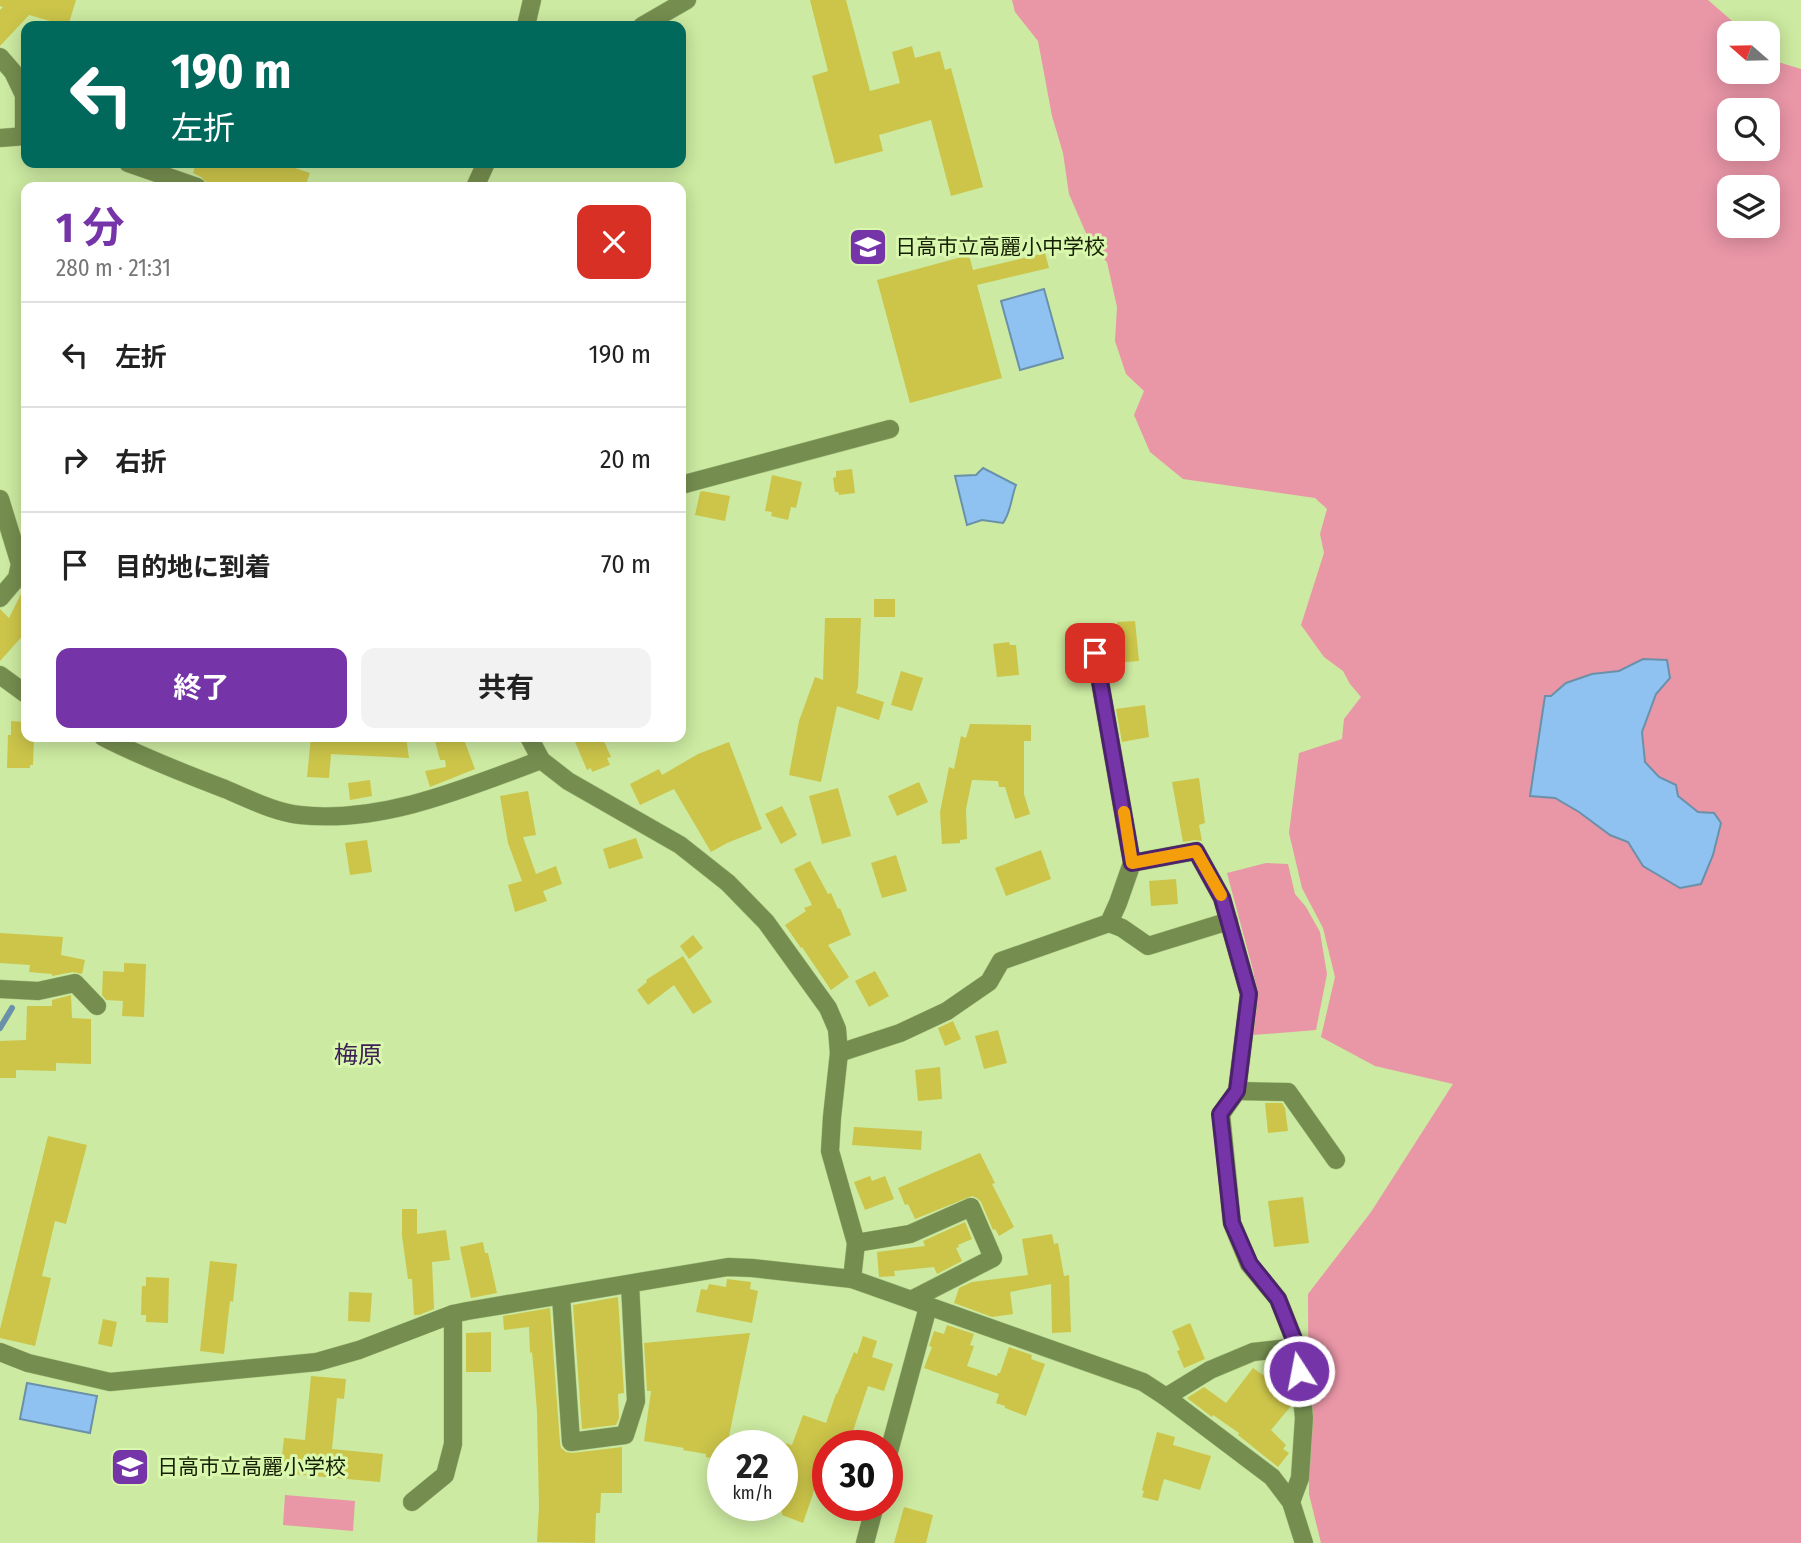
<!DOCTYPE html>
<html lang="ja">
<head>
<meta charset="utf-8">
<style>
  body { margin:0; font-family:"Fira Sans Condensed","Noto Sans JP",sans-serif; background:#f2f2f2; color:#222; height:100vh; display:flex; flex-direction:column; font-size:26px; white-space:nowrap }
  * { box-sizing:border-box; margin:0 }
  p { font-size:23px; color:#767676 }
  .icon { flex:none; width:38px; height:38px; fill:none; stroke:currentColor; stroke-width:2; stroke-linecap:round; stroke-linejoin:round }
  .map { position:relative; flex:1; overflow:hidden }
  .panel { position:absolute; left:21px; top:182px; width:665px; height:560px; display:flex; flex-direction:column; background:#fff; border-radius:14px; box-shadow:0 4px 18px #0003 }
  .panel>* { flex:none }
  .hud { position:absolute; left:21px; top:21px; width:665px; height:147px; border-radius:14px; box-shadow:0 4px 18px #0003; background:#00695c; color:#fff; overflow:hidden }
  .needle { width:46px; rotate:290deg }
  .tools { position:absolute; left:1717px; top:21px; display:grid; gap:14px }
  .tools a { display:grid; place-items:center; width:63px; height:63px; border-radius:14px; background:#fff; box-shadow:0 4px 18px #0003; font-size:35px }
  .speed { position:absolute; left:707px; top:1430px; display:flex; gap:14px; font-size:35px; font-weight:700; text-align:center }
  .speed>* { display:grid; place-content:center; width:91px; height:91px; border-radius:50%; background:#fff; box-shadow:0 4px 18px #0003; line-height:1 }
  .speed small { font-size:18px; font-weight:400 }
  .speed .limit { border:10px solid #d22; background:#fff; color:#111 }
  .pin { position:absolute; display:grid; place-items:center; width:60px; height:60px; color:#fff; margin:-30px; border-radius:14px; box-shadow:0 4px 10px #0006 }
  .me { position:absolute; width:77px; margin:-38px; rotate:349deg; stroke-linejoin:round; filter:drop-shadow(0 0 5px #0008) }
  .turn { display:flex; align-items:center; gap:24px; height:147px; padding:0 35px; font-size:32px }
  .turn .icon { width:91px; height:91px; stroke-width:2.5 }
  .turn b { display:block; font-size:49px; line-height:60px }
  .round { display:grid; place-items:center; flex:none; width:74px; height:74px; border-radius:14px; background:#f2f2f2 }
  .summary { display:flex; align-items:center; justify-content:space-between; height:119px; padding:0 35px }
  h1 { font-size:42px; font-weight:700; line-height:52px; color:#7534a8 }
  .button { display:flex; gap:14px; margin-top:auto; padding:14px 35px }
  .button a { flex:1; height:80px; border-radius:14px; background:#7534a8; color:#fff; font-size:28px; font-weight:700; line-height:80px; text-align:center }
  .button a+a { background:#f2f2f2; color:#222 }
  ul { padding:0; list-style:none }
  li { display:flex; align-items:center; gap:21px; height:105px; padding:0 35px; border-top:2px solid #e0e0e0 }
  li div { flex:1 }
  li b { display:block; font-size:26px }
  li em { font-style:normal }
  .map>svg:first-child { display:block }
</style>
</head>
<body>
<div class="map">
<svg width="1801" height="1543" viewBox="0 0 1801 1543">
  <rect width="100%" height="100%" fill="#cceaa1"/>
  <!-- green -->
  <g fill="#e996a7" fill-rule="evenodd">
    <path d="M1012,0H1708L1746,33H1729V72H1768V52L1778,62L1801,69V1543H1321L1309,1494L1308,1294L1371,1212L1453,1084L1375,1066L1321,1037L1335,977L1323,928L1302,888L1289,833L1299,753L1342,739L1344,719L1361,697L1350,684L1343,671L1324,657L1301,625L1324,553L1320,534L1327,509L1315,498L1183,479L1150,452L1134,415L1144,391L1126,374L1115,341L1117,307L1107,262L1092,247L1069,194L1063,153L1052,116L1038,41L1015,12ZM1729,110H1768V149H1729ZM1729,187H1768V226H1729Z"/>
    <path d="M1266,863L1288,864L1295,894L1306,907L1320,932L1327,974L1316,1030L1253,1035L1256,999L1254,974L1227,873Z"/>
    <path d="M285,1495L355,1501L353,1531L283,1525Z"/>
  </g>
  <!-- water -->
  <g fill="#8fc2f1" stroke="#6a91a9" stroke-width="2">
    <path d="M1044,289L1063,358L1020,370L1001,301Z"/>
    <path d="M983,468L1016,485C1011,498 1011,512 1003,523L982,520L967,525L955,476L976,475Z"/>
    <path d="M1643,659L1667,660L1670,678L1656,694L1642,732L1645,762L1659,777L1676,785L1678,796L1698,812L1714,813L1721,823L1713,855L1701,884L1680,888L1643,866L1628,842L1610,835L1579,812L1555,798L1530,796L1545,696H1551L1566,683L1592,674L1619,671Z"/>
    <path d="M27,1383L97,1396L90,1433L20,1419Z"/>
  </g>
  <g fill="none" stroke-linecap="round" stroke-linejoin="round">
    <!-- stream -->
    <path stroke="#6a91a9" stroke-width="6" d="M0,1028L12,1008"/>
  </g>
  <!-- building -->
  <g fill="#ccc54a">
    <path d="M0,0H76L68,26L29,15L0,46V10L3,7L0,6Z"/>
    <path d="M810,0H846L870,91L900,83L892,52L912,46L915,58L940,51L945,70L951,68L983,187L951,196L931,120L879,135L883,151L835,164L812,76L828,71Z"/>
    <path d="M196,163H280L310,173L305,187H221L207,183L201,177L193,173Z"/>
    <path d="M1045,253L1049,268L977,285L1002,378L910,403L877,280L969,255L973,270Z"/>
    <path d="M852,469L855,493L839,495L838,492H835L833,478L836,477V471Z"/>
    <path d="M772,475L802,482L796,508L791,507L788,520L771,516L772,512L765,511Z"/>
    <path d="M702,491L730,496L725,521L695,515L700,492Z"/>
    <path d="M26,584V632L0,661V609L9,618Z"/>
    <rect x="874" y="599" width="21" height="18"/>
    <path d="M825,618H861L858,687L856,693L884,702L879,720L837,706L821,782L789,775L799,721L815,677L823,680Z"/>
    <path d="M1135,621L1139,661L1114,663L1111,628H1117V622Z"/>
    <path d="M1009,642L1010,645H1016L1019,675L997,677L993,644Z"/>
    <path d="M901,671L923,678L912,711L891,705Z"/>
    <path d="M1145,705L1149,737L1122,742L1116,709Z"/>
    <path d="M11,721L26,722V737H34L33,765H30V768H7L8,735H11Z"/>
    <path d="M970,724L1031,725V741H1024V794L1030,814L1015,819L1005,787H999L998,781L972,780L966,809L967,839L960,840V843L942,844L940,812L949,767L954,769L961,736L966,738Z"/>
    <path d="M311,737H406L409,758L331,754L329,778L307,777Z"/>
    <path d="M434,737H463L475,769L430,787L425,771L446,767L445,760H440Z"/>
    <path d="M573,737H602L611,757L607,758L610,765L592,772L591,768L587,770Z"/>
    <path d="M729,742L762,829L727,843L711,852L674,789L640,805L630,784L659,769L662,775L698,754Z"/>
    <path d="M1199,778L1205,823L1199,825L1202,841L1195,840L1183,842L1172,782Z"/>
    <path d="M370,780L372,796L350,800L348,783Z"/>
    <path d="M919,782L928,802L897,816L888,796Z"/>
    <path d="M838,788L851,836L822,844L809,796Z"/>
    <path d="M528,791L536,835L523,837L536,874L556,866L562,884L543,891L547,901L515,912L508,885L522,881L508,843L500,796Z"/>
    <path d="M782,806L797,835L781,844L765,814Z"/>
    <path d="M636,838L643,858L609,869L603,849Z"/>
    <path d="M367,840L372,872L350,875L345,843Z"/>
    <path d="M1041,850L1051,879L1006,896L995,868Z"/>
    <path d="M896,855L907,891L882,898L871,863Z"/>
    <path d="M810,861L828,894L831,893L838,909L840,908L851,935L828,945L849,977L831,990L802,947L801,948L785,925L806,911L804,908L812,905L794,869Z"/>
    <path d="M1176,879L1178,904L1151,906L1149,881Z"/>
    <path d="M0,933L63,937L61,955L85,960L82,974L73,972L52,976V974L29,972L30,965L0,963Z"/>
    <path d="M693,935L703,948L689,959L680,946Z"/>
    <path d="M683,956L712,1002L693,1014L674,985L648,1005L637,990L647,982L646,980Z"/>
    <path d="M124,963L146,964L144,1017L122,1016L123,1001L106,1000L102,995L103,971L124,972Z"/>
    <path d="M875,971L889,996L869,1007L855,981Z"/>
    <path d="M71,995L72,1018L91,1019V1064L56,1063V1071L16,1070V1078H0V1041L26,1040L27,1006H52V1000Z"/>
    <path d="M953,1021L961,1039L945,1046L938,1028Z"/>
    <path d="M998,1030L1007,1063L984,1069L975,1036Z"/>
    <path d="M940,1067L942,1099L918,1101L915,1070Z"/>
    <path d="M1265,1103H1282L1285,1108L1288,1131L1268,1133Z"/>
    <path d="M854,1127L922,1131L921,1150L852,1145Z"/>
    <path d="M48,1136L87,1145L66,1224L55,1221L42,1276L51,1278L35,1346L0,1338V1329Z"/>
    <path d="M980,1153L995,1183L992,1184L1014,1227L999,1236L995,1229L993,1230L981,1202L977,1198L972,1196L915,1219L908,1204L905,1205L898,1188Z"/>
    <path d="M870,1176L872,1181L885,1176L894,1199L865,1210L854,1182Z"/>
    <path d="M1303,1197L1309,1243L1274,1247L1268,1201Z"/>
    <path d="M402,1209H417V1234L446,1230L450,1260L432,1262L434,1309L419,1315H414L412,1279H408L402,1236Z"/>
    <path d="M965,1222L972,1239L958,1245L959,1247L956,1248L962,1261L937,1274L934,1267L894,1271L895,1276L879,1277L877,1252L925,1246L923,1241Z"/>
    <path d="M1052,1234L1054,1244L1058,1243L1064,1276L1069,1275L1071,1332L1052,1333L1051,1284L1010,1292L1013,1314L992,1317L954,1303L959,1288L972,1282L1028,1275L1022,1239Z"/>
    <path d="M483,1242L485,1253H488L497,1293L471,1298L460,1247Z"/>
    <path d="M210,1261L237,1264L233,1302L230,1301L224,1354L200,1351Z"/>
    <path d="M146,1277L169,1278L168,1323L146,1322V1315H141L142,1286H146Z"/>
    <path d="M727,1279L751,1282L750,1289L758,1291L752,1323L696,1312L701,1289L707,1290L709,1284L726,1287Z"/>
    <path d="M349,1292L372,1293L370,1322L348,1321Z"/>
    <path d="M618,1297L624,1393L618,1394L619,1418L616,1425L582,1429L573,1305Z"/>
    <path d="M550,1308L560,1443L561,1448L566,1452L572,1453L622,1447V1493H601L600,1513H596L595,1543L537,1542L539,1507L537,1412L534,1373L532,1352L530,1353L529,1327L504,1330L503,1316Z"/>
    <path d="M103,1319L117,1322L112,1347L98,1344Z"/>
    <path d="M1190,1323L1205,1359L1184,1368L1177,1351L1180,1350L1172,1331Z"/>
    <path d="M947,1325L974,1334L970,1345L974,1346L967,1366L997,1376L998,1373H1000L1009,1347L1032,1355L1031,1359L1045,1364L1026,1416L1005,1408V1406L996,1403L999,1394L924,1368L932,1347L929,1346L934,1331L944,1334Z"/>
    <path d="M491,1332V1372H466V1333Z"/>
    <path d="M750,1333L727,1446H723V1460L706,1457V1454L683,1450L684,1448L644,1441L651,1391H647L644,1343Z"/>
    <path d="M863,1336L877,1341L872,1357L893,1364L884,1391L868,1386L848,1446H828V1486L817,1482L803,1523L782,1515V1442L792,1445L803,1415L826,1423L836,1394H837L854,1352L857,1354Z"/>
    <path d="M1253,1368L1274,1383L1269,1389L1291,1406L1271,1430L1286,1445L1283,1449L1289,1453L1278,1467L1238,1435L1239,1433L1213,1415L1212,1417L1187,1398L1204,1387L1226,1403Z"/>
    <path d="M311,1376L346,1379L344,1399L337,1398L332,1449L383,1454L380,1482L280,1473L284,1438L305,1440Z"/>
    <path d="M1157,1432L1175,1437L1173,1445L1211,1456L1200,1490L1164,1479L1158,1501L1142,1497L1144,1491L1142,1490Z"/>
    <path d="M904,1507L933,1515L926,1543H894Z"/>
  </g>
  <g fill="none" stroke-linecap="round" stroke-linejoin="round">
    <!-- minor casing -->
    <g stroke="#abc584" stroke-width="19">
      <g id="minor">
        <path d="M526,26L532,0"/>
        <path d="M642,26L687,0"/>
        <path d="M0,57L13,72L24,95V136"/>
        <path d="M0,138L26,136"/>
        <path d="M128,163L197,187"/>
        <path d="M475,187L486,163"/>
        <path d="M681,485L890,429"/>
        <path d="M0,499L20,564L17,578L0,598"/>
        <path d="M0,675L26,694"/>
        <path d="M103,737C142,757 183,773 225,789C249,799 274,812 300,815C382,824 466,788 541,760"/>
        <path d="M529,737L541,760L568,781L680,845L728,883L766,922L828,1008L837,1029L839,1053L832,1117L830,1151L856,1243L852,1279"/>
        <path d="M1132,863L1196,851L1222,898L1249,994L1237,1091L1221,1114L1232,1223L1249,1264L1278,1299L1297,1347L1304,1418L1300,1478L1291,1502"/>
        <path d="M1109,923L1122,928L1148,946L1229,921"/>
        <path d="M0,989L38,991L75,983L97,1006"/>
        <path d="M839,1053L900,1033L947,1011L989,982L1001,961L1109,923L1118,903L1132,863L1095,653"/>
        <path d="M1237,1091L1288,1092L1336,1160"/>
        <path d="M856,1243L910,1234L971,1207L993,1258L911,1300"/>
        <path d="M561,1296L571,1442L625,1435L636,1401L630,1284"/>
        <path d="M0,1352L28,1363L110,1382L317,1362L359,1350L453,1314L467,1311L728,1267L752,1268L852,1279L1143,1382L1166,1397L1272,1477L1291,1502L1304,1543"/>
        <path d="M1166,1397L1210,1370L1253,1352L1297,1347"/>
        <path d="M887,1459L928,1307"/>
        <path d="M412,1502L445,1475L453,1444V1314"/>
        <path d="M865,1543L875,1505"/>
      </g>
    </g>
    <!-- minor -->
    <use href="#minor" stroke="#758e4f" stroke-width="18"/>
  </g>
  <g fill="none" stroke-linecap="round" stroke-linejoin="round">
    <!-- route casing -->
    <g stroke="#4c226d" stroke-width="18">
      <path id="route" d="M1095,653L1132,863L1196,851L1222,898L1249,994L1237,1091L1220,1114L1232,1223L1250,1264L1278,1299L1297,1347L1299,1371"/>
    </g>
    <!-- route -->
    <use href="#route" stroke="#7534a8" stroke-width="12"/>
    <!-- slow -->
    <path stroke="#f59e0b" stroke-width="12" d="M1124,812L1132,863L1196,851L1221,895"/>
  </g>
  <!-- icons -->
  <defs>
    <g id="school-square" transform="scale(2.0125)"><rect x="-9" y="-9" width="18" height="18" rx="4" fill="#7534a8" stroke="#d9f7ad"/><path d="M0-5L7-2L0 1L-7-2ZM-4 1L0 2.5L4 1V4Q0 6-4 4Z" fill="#fff"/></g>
  </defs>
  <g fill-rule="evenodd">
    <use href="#school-square" x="868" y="247"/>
    <use href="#school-square" x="130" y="1467"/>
  </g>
  <g text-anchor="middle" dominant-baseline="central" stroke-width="6" stroke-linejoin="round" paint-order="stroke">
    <!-- poi labels -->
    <g font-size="21" fill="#141e02" stroke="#d9f7ad" text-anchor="start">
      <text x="895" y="247">日高市立高麗小中学校</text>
      <text x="157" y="1467">日高市立高麗小学校</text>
    </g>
    <!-- quarter labels -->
    <g font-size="24" fill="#3d1f57" stroke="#d9f7ad">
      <text x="358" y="1055">梅原</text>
    </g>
  </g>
</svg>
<div class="tools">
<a><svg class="needle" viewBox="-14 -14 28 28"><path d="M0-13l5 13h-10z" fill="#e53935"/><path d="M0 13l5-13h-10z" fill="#767676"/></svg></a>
<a><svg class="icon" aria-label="search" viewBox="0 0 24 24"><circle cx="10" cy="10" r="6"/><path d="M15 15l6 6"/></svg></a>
<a><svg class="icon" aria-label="layers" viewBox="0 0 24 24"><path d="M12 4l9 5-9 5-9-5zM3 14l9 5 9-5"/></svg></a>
</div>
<div class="speed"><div>22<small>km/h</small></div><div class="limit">30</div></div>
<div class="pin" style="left:1095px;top:653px;background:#d93025"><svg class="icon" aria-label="arrive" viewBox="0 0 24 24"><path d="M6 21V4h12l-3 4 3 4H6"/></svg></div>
<svg class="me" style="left:1299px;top:1371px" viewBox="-20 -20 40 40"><circle r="17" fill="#7534a8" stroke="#fff" stroke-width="3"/><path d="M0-11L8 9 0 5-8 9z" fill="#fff"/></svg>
<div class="hud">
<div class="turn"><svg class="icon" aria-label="left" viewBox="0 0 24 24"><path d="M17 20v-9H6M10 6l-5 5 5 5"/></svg><div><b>190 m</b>左折</div></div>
</div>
<section class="panel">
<div class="summary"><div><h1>1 分</h1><p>280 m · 21:31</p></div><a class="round" style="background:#d93025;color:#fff"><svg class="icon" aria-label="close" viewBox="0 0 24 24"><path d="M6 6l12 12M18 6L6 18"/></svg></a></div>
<ul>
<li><svg class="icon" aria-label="left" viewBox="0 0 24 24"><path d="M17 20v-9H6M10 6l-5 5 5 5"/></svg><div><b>左折</b></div><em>190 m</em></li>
<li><svg class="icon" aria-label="right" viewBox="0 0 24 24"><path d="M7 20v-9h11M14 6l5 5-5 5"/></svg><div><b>右折</b></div><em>20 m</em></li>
<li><svg class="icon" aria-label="arrive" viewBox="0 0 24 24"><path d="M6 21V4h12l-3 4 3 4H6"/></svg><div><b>目的地に到着</b></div><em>70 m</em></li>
</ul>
<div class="button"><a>終了</a><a>共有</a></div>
</section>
</div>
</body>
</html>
